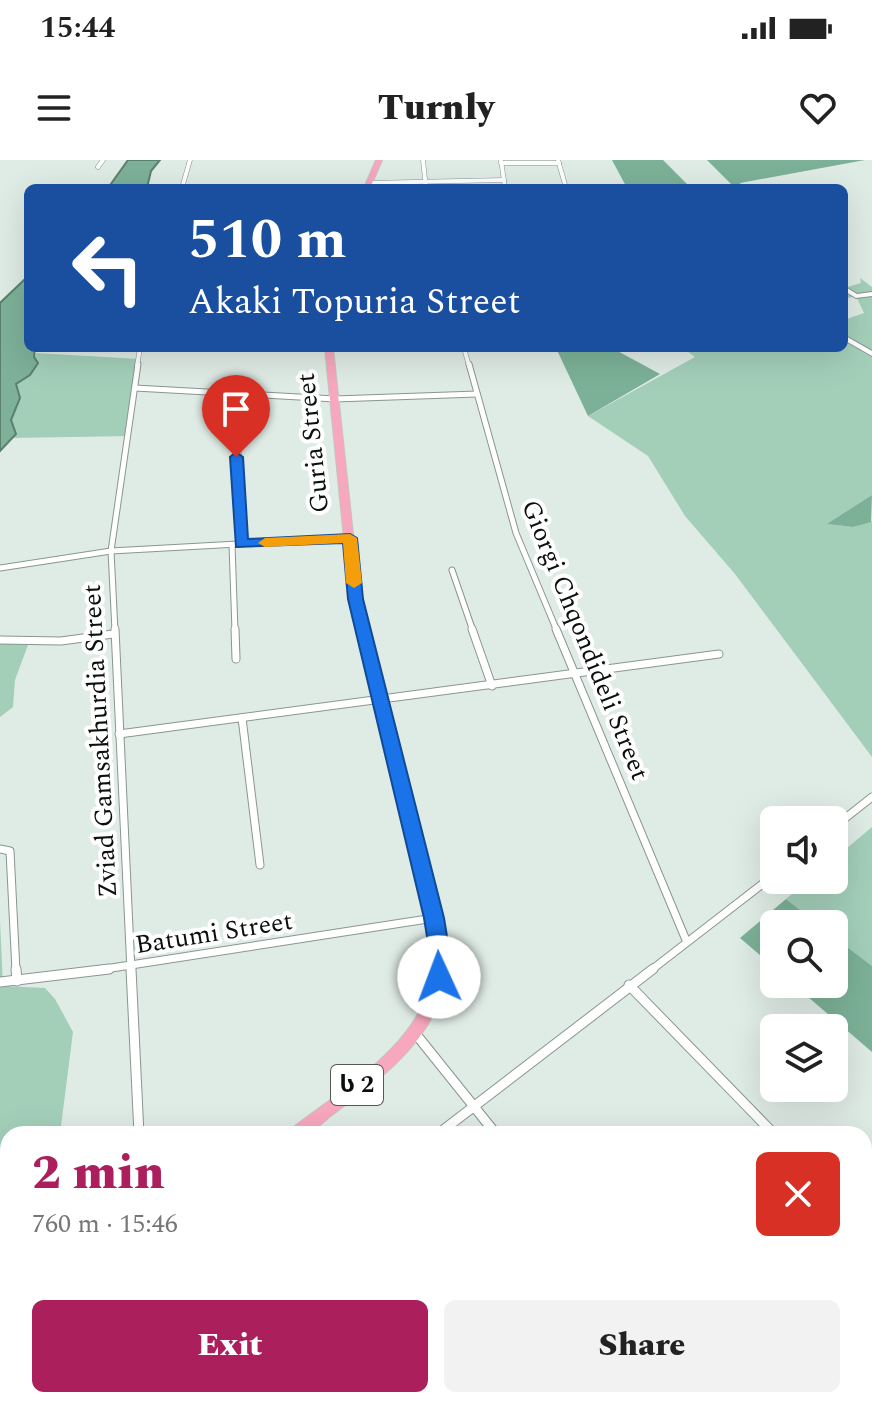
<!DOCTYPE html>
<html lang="en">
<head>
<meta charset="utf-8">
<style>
  body { margin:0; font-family:Spectral,"Noto Sans Georgian",serif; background:#f2f2f2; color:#222; height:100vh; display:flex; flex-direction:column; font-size:30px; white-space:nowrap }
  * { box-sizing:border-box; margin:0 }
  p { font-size:26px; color:#767676 }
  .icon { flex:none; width:44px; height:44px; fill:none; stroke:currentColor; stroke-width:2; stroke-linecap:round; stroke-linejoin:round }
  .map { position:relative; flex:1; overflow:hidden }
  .panel { position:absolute; left:0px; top:966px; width:872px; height:282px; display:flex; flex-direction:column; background:#fff; border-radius:24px 24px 0 0; box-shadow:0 8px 32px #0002 }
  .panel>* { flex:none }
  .banner { position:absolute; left:24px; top:24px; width:824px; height:168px; border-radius:12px; box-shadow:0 8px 32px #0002; background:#1a4fa0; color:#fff; overflow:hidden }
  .buttons { position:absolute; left:760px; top:646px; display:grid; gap:16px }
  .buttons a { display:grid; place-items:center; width:88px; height:88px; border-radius:12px; background:#fff; box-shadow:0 8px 32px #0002; font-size:40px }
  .pin { position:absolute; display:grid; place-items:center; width:68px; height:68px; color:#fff; margin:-82px -34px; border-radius:50% 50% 50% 0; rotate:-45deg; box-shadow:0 0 8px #0007 }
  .pin .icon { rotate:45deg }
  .me { position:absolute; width:88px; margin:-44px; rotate:358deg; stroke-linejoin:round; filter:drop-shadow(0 0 6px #0008) }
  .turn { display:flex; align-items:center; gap:28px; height:168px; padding:0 32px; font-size:36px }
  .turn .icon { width:104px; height:104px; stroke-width:2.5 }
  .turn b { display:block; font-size:56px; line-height:68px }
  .round { display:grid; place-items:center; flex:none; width:84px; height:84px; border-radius:12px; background:#f2f2f2 }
  .overview { display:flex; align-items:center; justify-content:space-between; height:136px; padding:0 32px }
  h1 { font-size:48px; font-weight:800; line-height:60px; color:#ac1f5d }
  .button { display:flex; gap:16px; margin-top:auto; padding:16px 32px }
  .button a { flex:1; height:92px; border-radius:12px; background:#ac1f5d; color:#fff; font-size:32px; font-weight:800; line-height:92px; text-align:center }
  .button a+a { background:#f2f2f2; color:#222 }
  .status { display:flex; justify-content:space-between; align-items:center; height:56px; padding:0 40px; background:#fff; direction:ltr }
  .status svg { height:22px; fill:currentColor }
  header { display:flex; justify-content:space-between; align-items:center; height:104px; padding:0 32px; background:#fff; font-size:36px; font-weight:800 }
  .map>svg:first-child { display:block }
</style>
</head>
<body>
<div class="status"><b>15:44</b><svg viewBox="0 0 49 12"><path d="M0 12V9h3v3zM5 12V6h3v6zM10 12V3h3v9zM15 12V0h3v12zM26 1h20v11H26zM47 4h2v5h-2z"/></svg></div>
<header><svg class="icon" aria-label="menu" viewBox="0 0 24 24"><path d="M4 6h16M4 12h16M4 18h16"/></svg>Turnly<svg class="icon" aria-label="heart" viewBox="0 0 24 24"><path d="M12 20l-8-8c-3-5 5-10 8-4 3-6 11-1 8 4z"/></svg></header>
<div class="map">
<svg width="872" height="1247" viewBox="0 0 872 1247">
  <rect width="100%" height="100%" fill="#dfebe5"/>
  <!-- green -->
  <g fill="#a3cfb9">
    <path d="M860,118L872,127V335L828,364L853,367L872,361V597L735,414L685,356L648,296L588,256L695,197L683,188H844V160L864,153L856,136L844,139V128L861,123Z"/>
    <path d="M36,193L139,199L130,276L12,278L16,274L11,260L20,238L16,224L30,215Z"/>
    <path d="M0,482L28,485L15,520L13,547L0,557Z"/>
    <path d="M872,667V806L834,777V764H818L786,739L809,720H834V699Z"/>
    <path d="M0,760L3,826L45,828L55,839L73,872L60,974H8V1240H31L28,1247H0Z"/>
  </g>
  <!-- forest -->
  <g fill="#7cb197">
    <path d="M612,0H663L691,28H627Z"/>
    <path d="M707,0H865L740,23L744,28H735Z"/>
    <path d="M556,188H612L660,214L588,256Z"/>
    <path d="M872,335L871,362L853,367L827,364Z"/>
    <path d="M786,739L818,764H774V807L740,778Z"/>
    <path d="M834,777L872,806V892L793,824H834Z"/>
  </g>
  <!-- water -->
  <g fill="#7db198" stroke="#5b806e" stroke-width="2">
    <path d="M128,0H160L151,11L147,28H108Z"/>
    <path d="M28,116V188H35L34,197L38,203L30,215L16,224L20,238L11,260L16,274L0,291V143Z"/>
  </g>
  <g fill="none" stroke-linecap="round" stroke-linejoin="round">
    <!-- street-far3 casing -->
    <g stroke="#8a9690" stroke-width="5">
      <g id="street-far3">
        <path d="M423,0L426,28"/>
        <path d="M501,0L505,28"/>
        <path d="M558,0L566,28"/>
        <path d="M501,3H559"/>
        <path d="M98,7L103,0"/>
        <path d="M369,23L504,20"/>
        <path d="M182,28L190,0"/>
        <path d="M464,188L469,206"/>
        <path d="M137,206L140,188"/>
      </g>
    </g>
    <!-- street-far2 casing -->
    <g stroke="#8a9690" stroke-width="7">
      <g id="street-far2">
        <path d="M469,204L516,373L557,471"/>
        <path d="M135,228L335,239L477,234"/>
        <path d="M237,262L241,384"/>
        <path d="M232,385L235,471"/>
        <path d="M0,408L111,391L350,378"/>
        <path d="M452,410L473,471"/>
        <path d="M115,471L111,391L138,204"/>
      </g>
    </g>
    <!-- street-far1 casing -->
    <g stroke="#8a9690" stroke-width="9">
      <g id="street-far1">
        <path d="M115,469L131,811"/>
        <path d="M235,469L236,499"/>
        <path d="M472,469L492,526"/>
        <path d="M556,469L686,780"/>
        <path d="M0,480L61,481L113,474"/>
        <path d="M242,558L260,705"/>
        <path d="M119,574L719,494"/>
        <path d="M834,667L872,637"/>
        <path d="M0,689L10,691L16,811"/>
        <path d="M92,811L434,758"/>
        <path d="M650,811L774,715"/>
      </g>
    </g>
    <!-- street casing -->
    <g stroke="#8a9690" stroke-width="11">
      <g id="street">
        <path d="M16,809L17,821"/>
        <path d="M131,809L139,974"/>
        <path d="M0,822L109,809"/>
        <path d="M629,825L774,974"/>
        <path d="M415,873L496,974"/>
        <path d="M438,974L653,809"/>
        <path d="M864,1066L872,1074"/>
        <path d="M864,1158L872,1151"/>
        <path d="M170,1240L171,1247"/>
        <path d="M369,1240L373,1247"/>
        <path d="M706,1240L711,1247"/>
        <path d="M82,1247L91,1240"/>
        <path d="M403,1247L413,1240"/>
        <path d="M755,1247L763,1240"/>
      </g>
    </g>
    <!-- secondary casing -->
    <g stroke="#8a9690" stroke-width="2">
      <g id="secondary">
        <path d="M844,126L857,134L872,132V136L856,138L844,131Z"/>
        <path d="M844,175L872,191V196L844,180Z"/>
      </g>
    </g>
    <!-- highway casing -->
    <g stroke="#c4c5c5" stroke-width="2">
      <g id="highway">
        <path d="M376,0H382L370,28H364Z"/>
        <path d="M325,188H333L360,439L441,758C446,788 449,815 438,844C419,892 372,925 332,955C325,960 315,971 307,974C302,976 294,974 288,974L291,969C341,930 424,883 432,813C434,795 430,776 427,758L350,439Z"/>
        <path d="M33,1240H52L49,1247H30Z"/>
      </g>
    </g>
    <!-- street-far3 -->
    <use href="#street-far3" stroke="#fff" stroke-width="4"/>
    <!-- street-far2 -->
    <use href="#street-far2" stroke="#fff" stroke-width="5"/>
    <!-- street-far1 -->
    <use href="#street-far1" stroke="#fff" stroke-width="7"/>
    <!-- street -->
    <use href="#street" stroke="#fff" stroke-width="9"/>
    <!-- secondary -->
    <use href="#secondary" fill="#fff" fill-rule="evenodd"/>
    <!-- highway -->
    <use href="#highway" fill="#f7a7be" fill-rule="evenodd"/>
  </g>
  <!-- route -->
  <path fill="#1a73e8" stroke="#114b97" stroke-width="2" d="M236,292L243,297L248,379L350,374L357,378L363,439L444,758L450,795L446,823L439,825L428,817L430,795L424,758L348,439L343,383L236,387L230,297Z"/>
  <!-- slow -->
  <path fill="#f59e0b" d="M350,374L357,378L362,423L354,428L346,423L343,383L265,387L258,383L265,378Z"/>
  <g text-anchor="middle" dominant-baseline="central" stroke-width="8" stroke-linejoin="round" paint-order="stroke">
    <!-- shield labels -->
    <rect fill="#fff" stroke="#545756" stroke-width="2" x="331" y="905" width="52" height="40" rx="6"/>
    <g font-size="24" font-weight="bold" fill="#0b0f0d">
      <text x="357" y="925">ს 2</text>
    </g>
    <!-- street labels -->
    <g font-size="26" fill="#0b0f0d" stroke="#fff">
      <text transform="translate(313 283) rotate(-96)">Guria Street</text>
      <text transform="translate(585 480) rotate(68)">Giorgi Chqondideli Street</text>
      <text transform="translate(100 581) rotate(-93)">Zviad Gamsakhurdia Street</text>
      <text transform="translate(214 773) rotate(-9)">Batumi Street</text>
    </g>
  </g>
</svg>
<div class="buttons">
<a><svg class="icon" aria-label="sound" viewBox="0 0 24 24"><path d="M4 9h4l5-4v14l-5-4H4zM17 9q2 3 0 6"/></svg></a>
<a><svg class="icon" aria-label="search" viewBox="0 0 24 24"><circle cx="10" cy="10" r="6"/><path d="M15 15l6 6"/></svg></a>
<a><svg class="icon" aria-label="layers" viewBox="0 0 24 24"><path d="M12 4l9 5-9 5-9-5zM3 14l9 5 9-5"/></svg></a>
</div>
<div class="pin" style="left:236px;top:297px;background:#d93025"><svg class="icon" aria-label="arrive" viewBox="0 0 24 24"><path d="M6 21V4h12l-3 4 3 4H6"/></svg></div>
<svg class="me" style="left:439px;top:817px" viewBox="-20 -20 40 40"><circle r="19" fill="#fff"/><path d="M0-13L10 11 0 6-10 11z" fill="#1a73e8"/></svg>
<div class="banner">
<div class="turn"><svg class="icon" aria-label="left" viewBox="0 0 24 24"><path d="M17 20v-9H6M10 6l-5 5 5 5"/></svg><div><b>510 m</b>Akaki Topuria Street</div></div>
</div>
<section class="panel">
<div class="overview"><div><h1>2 min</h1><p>760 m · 15:46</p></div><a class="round" style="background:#d93025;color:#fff"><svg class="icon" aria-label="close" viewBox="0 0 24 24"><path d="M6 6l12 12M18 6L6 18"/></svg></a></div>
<div class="button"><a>Exit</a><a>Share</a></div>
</section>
</div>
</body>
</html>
